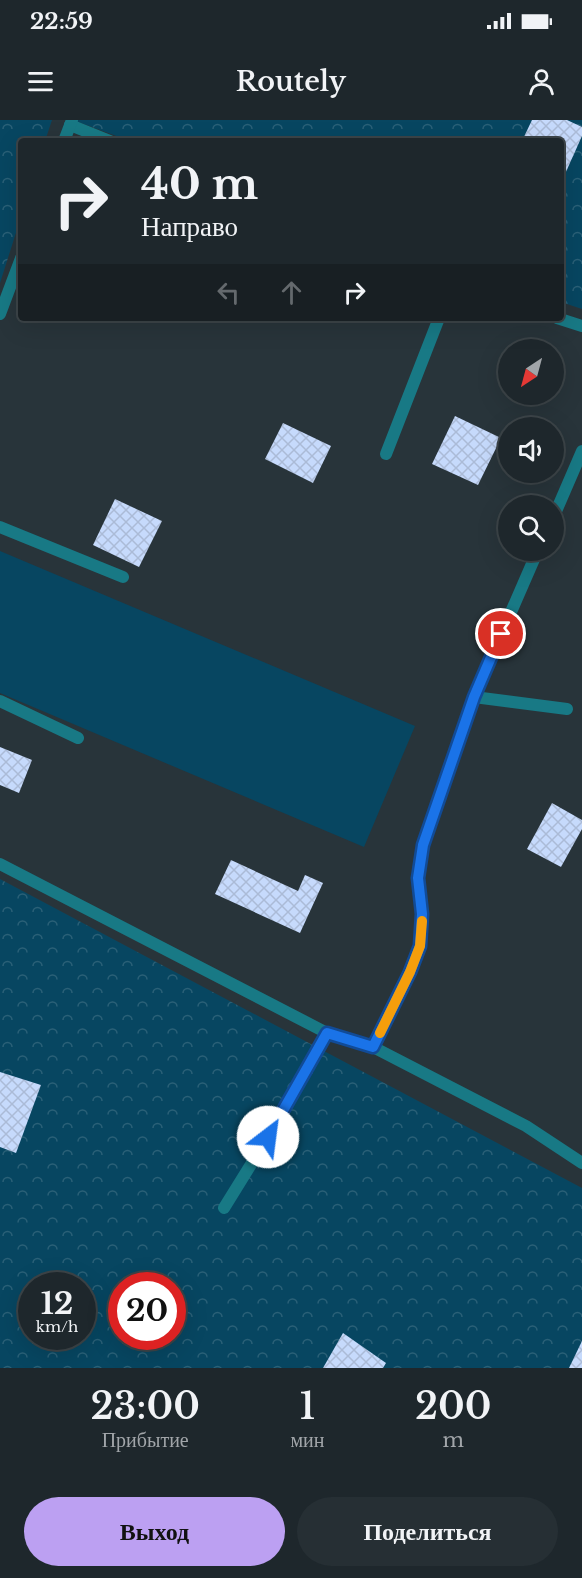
<!DOCTYPE html>
<html lang="ru">
<head>
<meta charset="utf-8">
<style>
  body { margin:0; font-family:"Libre Baskerville",serif; background:#262f34; color:#f1f3f6; height:100vh; display:flex; flex-direction:column; font-size:22px; white-space:nowrap }
  * { box-sizing:border-box; margin:0 }
  p { font-size:20px; color:#a1a5a9 }
  .icon { flex:none; width:33px; height:33px; fill:none; stroke:currentColor; stroke-width:2; stroke-linecap:round; stroke-linejoin:round }
  .map { position:relative; height:1248px; overflow:hidden }
  .drawer { display:flex; flex-direction:column; background:#1e272c; flex:1 }
  .drawer>* { flex:none }
  .guide { position:absolute; left:18px; top:18px; width:546px; height:183px; border-radius:6px; box-shadow:0 6px 24px #0002,0 0 0 2px #3c4448; background:#1e272c; color:#f1f3f6; overflow:hidden }
  .needle { width:39px; rotate:216deg }
  .controls { position:absolute; left:498px; top:219px; display:grid; gap:12px }
  .controls a { display:grid; place-items:center; width:66px; height:66px; border-radius:50%; background:#1e272c; box-shadow:0 6px 24px #0002,0 0 0 2px #3c4448; font-size:30px }
  .speed { position:absolute; left:18px; top:1152px; display:flex; gap:12px; font-size:30px; font-weight:700; text-align:center }
  .speed>* { display:grid; place-content:center; width:78px; height:78px; border-radius:50%; background:#1e272c; box-shadow:0 6px 24px #0002,0 0 0 2px #3c4448; line-height:1 }
  .speed small { font-size:15px; font-weight:400 }
  .speed .limit { border:9px solid #d22; background:#fff; color:#111 }
  .pin { position:absolute; display:grid; place-items:center; width:51px; height:51px; color:#fff; margin:-26px; border:3px solid #fff; border-radius:50%; box-shadow:0 2px 6px #0007 }
  .me { position:absolute; width:66px; margin:-33px; rotate:30deg; stroke-linejoin:round; filter:drop-shadow(0 0 4px #0008) }
  .turn { display:flex; align-items:center; gap:21px; height:126px; padding:0 24px; font-size:27px }
  .turn .icon { width:78px; height:78px; stroke-width:2.5 }
  .turn b { display:block; font-size:42px; line-height:51px }
  .lanes { display:flex; align-items:center; height:57px; padding:0 24px; background:#0003; justify-content:center; gap:30px; direction:ltr }
  .lanes .off { opacity:.35 }
  .eta { display:flex; justify-content:space-evenly; align-items:center; height:102px; text-align:center }
  .eta b { font-size:36px; font-weight:600; line-height:42px }
  .primary-button { display:flex; gap:12px; margin-top:auto; padding:12px 24px }
  .primary-button a { flex:1; height:69px; border-radius:36px; background:#bca0f2; color:#111; font-size:24px; font-weight:600; line-height:69px; text-align:center }
  .primary-button a+a { background:#262f34; color:#f1f3f6 }
  .status { display:flex; justify-content:space-between; align-items:center; height:42px; padding:0 30px; background:#1e272c; direction:ltr }
  .status svg { height:16px; fill:currentColor }
  header { display:flex; justify-content:space-between; align-items:center; height:78px; padding:0 24px; background:#1e272c; font-size:27px; font-weight:600 }
  .map>svg:first-child { display:block }
</style>
</head>
<body>
<div class="status"><b>22:59</b><svg viewBox="0 0 49 12"><path d="M0 12V9h3v3zM5 12V6h3v6zM10 12V3h3v9zM15 12V0h3v12zM26 1h20v11H26zM47 4h2v5h-2z"/></svg></div>
<header><svg class="icon" aria-label="menu" viewBox="0 0 24 24"><path d="M4 6h16M4 12h16M4 18h16"/></svg>Routely<svg class="icon" aria-label="person" viewBox="0 0 24 24"><circle cx="12" cy="8" r="4"/><path d="M4 21q1-7 8-7t8 7"/></svg></header>
<div class="map">
<svg width="582" height="1248" viewBox="0 0 582 1248">
  <defs>
    <pattern id="forest-crowns" width="20" height="18" patternUnits="userSpaceOnUse" patternTransform="scale(1.5)"><rect width="20" height="18" fill="#074661"/><path d="M2 6a3 3 0 1 1 6 0M12 15a3 3 0 1 1 6 0" fill="none" stroke="#2a6077"/></pattern>
    <pattern id="building-cross-hatch" width="8" height="8" patternUnits="userSpaceOnUse" patternTransform="scale(1.5)"><rect width="8" height="8" fill="#c6dafc"/><path d="M0 0l8 8M0 8l8-8" fill="none" stroke="#abbbd7"/></pattern>
  </defs>
  <rect width="100%" height="100%" fill="#28343a"/>
  <!-- forest -->
  <g fill="url(#forest-crowns)" fill-rule="evenodd">
    <path d="M0,0H52L45,21H21V97L0,163Z"/>
    <path d="M73,0H582V189L561,182V21H130Z"/>
    <path d="M0,759L582,1068V1248H0ZM32,1166H82V1216H32ZM122,1166H172V1216H122Z"/>
  </g>
  <!-- garden -->
  <path fill="#074661" d="M0,431L415,606L364,727L0,573Z"/>
  <!-- building -->
  <g fill="url(#building-cross-hatch)">
    <path d="M532,0H567L582,7V16L565,54L561,52V21H522Z"/>
    <path d="M455,296L501,318L478,365L432,344Z"/>
    <path d="M283,303L331,326L313,363L265,339Z"/>
    <path d="M115,379L162,401L139,447L93,425Z"/>
    <path d="M0,627L32,640L19,673L0,665Z"/>
    <path d="M552,683L582,700V709L561,747L527,729Z"/>
    <path d="M231,740L298,771L305,755L323,763L300,813L215,774Z"/>
    <path d="M0,952L41,965L16,1033L0,1027Z"/>
    <path d="M343,1213L386,1243L383,1248H323Z"/>
    <path d="M582,1221V1248H569Z"/>
  </g>
  <g fill="none" stroke-linecap="round" stroke-linejoin="round">
    <!-- service -->
    <g stroke="#187985" stroke-width="12">
      <path d="M70,5L110,21"/>
      <path d="M64,21L72,0"/>
      <path d="M0,194L21,138"/>
      <path d="M557,198L582,206"/>
      <path d="M386,334L439,198"/>
      <path d="M554,396L582,331"/>
      <path d="M0,407L123,457"/>
      <path d="M474,577L567,589"/>
      <path d="M0,581L78,618"/>
      <path d="M0,744L327,913L373,927L526,1006L582,1043"/>
      <path d="M373,927L409,852L420,826L422,794L418,758L423,725L474,577L538,430"/>
      <path d="M224,1088L268,1017L327,913"/>
    </g>
  </g>
  <g fill="none" stroke-linecap="round" stroke-linejoin="round">
    <!-- route casing -->
    <g stroke="#114b97" stroke-width="15">
      <path id="route" d="M268,1017L327,913L373,927L410,852L420,826L422,794L418,758L423,725L474,577L501,514"/>
    </g>
    <!-- route -->
    <use href="#route" stroke="#1a73e8" stroke-width="10"/>
    <!-- slow -->
    <path stroke="#f59e0b" stroke-width="10" d="M380,913L410,852L420,826L422,801"/>
  </g>
</svg>
<div class="controls">
<a><svg class="needle" viewBox="-14 -14 28 28"><path d="M0-13l5 13h-10z" fill="#e53935"/><path d="M0 13l5-13h-10z" fill="#a1a5a9"/></svg></a>
<a><svg class="icon" aria-label="sound" viewBox="0 0 24 24"><path d="M4 9h4l5-4v14l-5-4H4zM17 9q2 3 0 6"/></svg></a>
<a><svg class="icon" aria-label="search" viewBox="0 0 24 24"><circle cx="10" cy="10" r="6"/><path d="M15 15l6 6"/></svg></a>
</div>
<div class="speed"><div>12<small>km/h</small></div><div class="limit">20</div></div>
<div class="pin" style="left:501px;top:514px;background:#d93025"><svg class="icon" aria-label="arrive" viewBox="0 0 24 24"><path d="M6 21V4h12l-3 4 3 4H6"/></svg></div>
<svg class="me" style="left:268px;top:1017px" viewBox="-20 -20 40 40"><circle r="19" fill="#fff"/><path d="M0-13L10 11 0 6-10 11z" fill="#1a73e8"/></svg>
<div class="guide">
<div class="turn"><svg class="icon" aria-label="right" viewBox="0 0 24 24"><path d="M7 20v-9h11M14 6l5 5-5 5"/></svg><div><b>40 m</b>Направо</div></div>
<div class="lanes"><svg class="icon off" aria-label="left" viewBox="0 0 24 24"><path d="M17 20v-9H6M10 6l-5 5 5 5"/></svg><svg class="icon off" aria-label="ahead" viewBox="0 0 24 24"><path d="M12 20V5M6 11l6-6 6 6"/></svg><svg class="icon" aria-label="right" viewBox="0 0 24 24"><path d="M7 20v-9h11M14 6l5 5-5 5"/></svg></div>
</div>
</div>
<section class="drawer">
<div class="eta">
<div><b>23:00</b><p>Прибытие</p></div>
<div><b>1</b><p>мин</p></div>
<div><b>200</b><p>m</p></div>
</div>
<div class="primary-button"><a>Выход</a><a>Поделиться</a></div>
</section>
</body>
</html>
